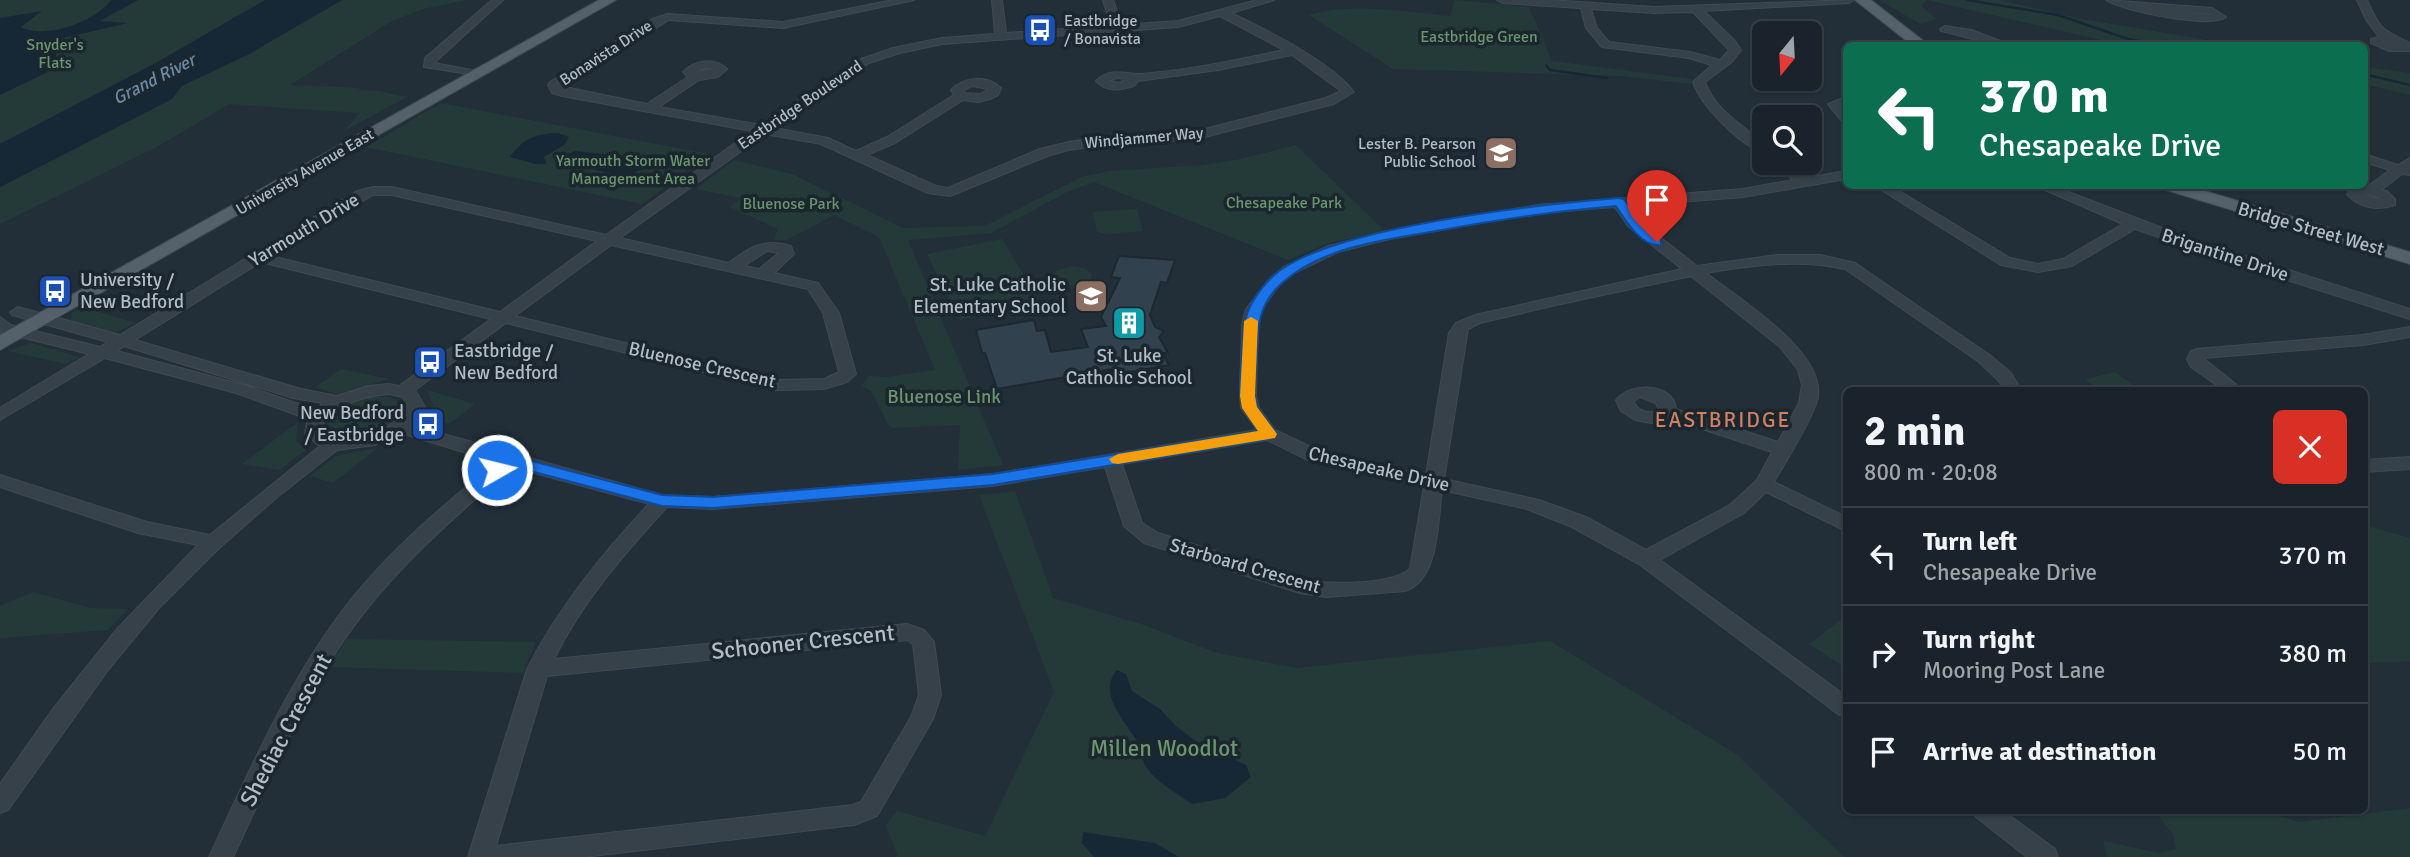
<!DOCTYPE html>
<html lang="en">
<head>
<meta charset="utf-8">
<style>
  body { margin:0; font-family:Signika,sans-serif; background:#232b33; color:#f1f3f6; height:100vh; display:flex; flex-direction:column; font-size:26px; white-space:nowrap }
  * { box-sizing:border-box; margin:0 }
  p { font-size:23px; color:#9fa4a9 }
  .icon { flex:none; width:38px; height:38px; fill:none; stroke:currentColor; stroke-width:2; stroke-linecap:round; stroke-linejoin:round }
  .map { position:relative; flex:1; overflow:hidden }
  .side { position:absolute; left:1843px; top:387px; width:525px; height:427px; display:flex; flex-direction:column; background:#1a232b; border-radius:10px; box-shadow:0 2px 5px #0004,0 0 0 2px #384047 }
  .side>* { flex:none }
  .top-card { position:absolute; left:1843px; top:42px; width:525px; height:147px; border-radius:10px; box-shadow:0 2px 5px #0004,0 0 0 2px #384047; background:#0b6e4f; color:#fff; overflow:hidden }
  .needle { width:46px; rotate:198deg }
  .controls { position:absolute; left:1752px; top:21px; display:grid; gap:14px }
  .controls a { display:grid; place-items:center; width:70px; height:70px; border-radius:10px; background:#1a232b; box-shadow:0 2px 5px #0004,0 0 0 2px #384047; font-size:35px }
  .pin { position:absolute; display:grid; place-items:center; width:60px; height:60px; color:#fff; margin:-72px -30px; border-radius:50% 50% 50% 0; rotate:-45deg; box-shadow:0 0 7px #0007 }
  .pin .icon { rotate:45deg }
  .me { position:absolute; width:77px; margin:-38px; rotate:82deg; stroke-linejoin:round; filter:drop-shadow(0 0 5px #0008) }
  .turn { display:flex; align-items:center; gap:24px; height:147px; padding:0 21px; font-size:32px }
  .turn .icon { width:91px; height:91px; stroke-width:2.5 }
  .turn b { display:block; font-size:49px; line-height:60px }
  .round { display:grid; place-items:center; flex:none; width:74px; height:74px; border-radius:10px; background:#232b33 }
  .summary { display:flex; align-items:center; justify-content:space-between; height:119px; padding:0 21px }
  h1 { font-size:42px; font-weight:700; line-height:52px }
  ul { padding:0; list-style:none }
  li { display:flex; align-items:center; gap:21px; height:98px; padding:0 21px; border-top:2px solid #384047 }
  li div { flex:1 }
  li b { display:block; font-size:26px }
  li em { font-style:normal }
  .map>svg:first-child { display:block }
</style>
</head>
<body>
<div class="map">
<svg width="2410" height="857" viewBox="0 0 2410 857">
  <rect width="100%" height="100%" fill="#222f39"/>
  <!-- green -->
  <g fill="#243a39">
    <path d="M0,0H265L154,64L0,144Z"/>
    <path d="M342,0H467L423,9L392,21L290,85L362,88L356,90L379,91L407,97L344,131L360,113L229,104L155,148L0,224V187L172,99L181,86L249,54Z"/>
    <path d="M1455,0L1529,7L1552,61L1692,79L1691,84L1621,76L1393,69L1309,15C1355,2 1404,12 1450,16Z"/>
    <path d="M1879,0H2000L2082,19L2202,39L2218,45H2123L1927,0L1921,6L1937,19L1920,24Z"/>
    <path d="M2364,67L2410,73V95L2364,84Z"/>
    <path d="M441,103L709,154L642,204L366,147Z"/>
    <path d="M1296,145L1385,231L1329,243L1288,260L1094,182L1067,192L991,233L908,240L1003,465L958,470L960,425L890,428L871,391L861,386L869,376L887,377L935,370L879,237L834,215L787,240H774L778,229L730,207L741,198L696,189L734,160L792,174L903,228L985,226L1081,177L1110,171L1203,165L1241,159Z"/>
    <path d="M1137,209L1143,231L1106,234L1097,232L1093,212Z"/>
    <path d="M1002,239L1040,302L960,320L927,254Z"/>
    <path d="M1071,266L1085,268L1092,274L1091,279L1073,286L1055,281L1053,276L1056,271Z"/>
    <path d="M83,307L136,323L112,334L70,323L72,313Z"/>
    <path d="M31,343L79,357L66,364L7,351Z"/>
    <path d="M341,369L389,379L337,394L315,387Z"/>
    <path d="M2116,372L2139,390H2099L2085,379Z"/>
    <path d="M427,390L475,404L449,424L425,418L433,405Z"/>
    <path d="M375,397C386,397 398,396 403,408C395,432 343,451 327,429C329,407 357,400 375,397Z"/>
    <path d="M298,422L296,441L306,450L279,470L242,464Z"/>
    <path d="M377,448L333,483L310,476L336,456Z"/>
    <path d="M1015,491L1053,598L1141,624L1217,653L1297,668L1550,641L1736,754L1844,857H898L886,825L897,811L985,836L1054,692L979,495Z"/>
    <path d="M2364,525L2410,538V661L2371,663L2364,659Z"/>
    <path d="M33,592L91,608L128,609L108,630L0,638V606Z"/>
    <path d="M1846,616V664L1841,665L1809,644Z"/>
    <path d="M347,639L536,642L523,673L329,667Z"/>
    <path d="M2410,808V857H2107L2103,841L2159,853L2176,849L2173,835L2156,812L2260,810L2299,822Z"/>
  </g>
  <!-- water -->
  <g fill="#162836">
    <path d="M111,0H138L100,21L128,23L59,39L47,46L56,53L57,60L48,72L0,95V18L42,11L21,27C45,40 97,21 111,0Z"/>
    <path d="M265,0H342L249,54L182,86L172,99L0,187V144L154,64Z"/>
    <path d="M558,133L569,137L564,145L544,157L546,164H535L510,157C523,138 535,134 558,133Z"/>
    <path d="M574,151L634,157L662,169H643L629,175L603,172L566,161L565,156Z"/>
    <path d="M1117,670L1126,674L1132,691L1160,709L1176,726L1201,745L1246,765L1251,777L1225,798L1192,804C1177,793 1157,783 1146,767C1141,759 1142,749 1137,741C1124,720 1097,693 1117,670Z"/>
    <path d="M1083,832L1155,843L1179,857H1094L1082,843Z"/>
  </g>
  <g fill="none" stroke-linecap="round" stroke-linejoin="round">
    <!-- stream -->
    <g stroke="#162836" stroke-width="2.5">
      <path d="M1967,0L2058,15L2128,39L2168,46"/>
      <path d="M2189,46L2197,41L2208,46"/>
      <path d="M1546,65L1550,70L1607,78"/>
      <path d="M2364,74L2410,85"/>
    </g>
  </g>
  <!-- building -->
  <path fill="#31414d" stroke="#1d2830" stroke-width="2" d="M1119,256L1175,260L1167,283L1161,282L1150,315L1155,327L1164,331L1159,337L1168,353H1162L1169,365L1115,375L1112,369L997,389L985,353H982L976,330L1034,320L1037,331L1045,330L1051,352L1088,347L1081,329L1106,326L1101,317L1120,278L1111,277Z"/>
  <g fill="none" stroke-linecap="round" stroke-linejoin="round">
    <!-- minor casing -->
    <g stroke="#3f4a53" stroke-width="2">
      <g id="minor">
        <path d="M492,0H503L434,63L482,72V76L424,67L425,58Z"/>
        <path d="M893,0H914L783,28L669,20L560,86L647,104L688,77L683,72C695,60 714,57 727,69L718,77L699,80L659,107L761,125L861,59L893,48L942,38L995,34L992,0H1002L1006,33L1111,26L1103,0H1113L1122,25L1178,21L1257,0H1274L1231,13C1267,30 1330,61 1354,92L1334,104L1193,140L1109,144L1069,150L1050,155L950,196L928,193L821,144L765,134L620,238L729,263C749,247 766,238 791,246L794,254L774,273L818,283L839,313L856,374L847,382L824,389L776,390L506,323L415,390L425,407L411,425L662,495L713,497L993,474L1257,430L1241,408L1240,396L1242,324L1246,309L1270,278L1284,267L1328,246L1390,231L1538,205L1743,189L1793,180L1774,163H1788L1807,178L1846,171V179L1743,197L1629,206L1638,220L1697,266L1777,255H1820L1855,263L1991,356L2011,373L2021,390H2005L1998,380L1979,362L1845,269C1799,259 1752,265 1706,273C1739,299 1830,354 1817,401C1810,424 1787,459 1774,482L1846,517V531L1766,492L1744,513L1660,560L1846,696V717L1838,714L1639,564L1572,527L1527,509L1442,490C1438,520 1439,581 1405,591L1326,597L1300,593L1144,543L1124,526L1105,467L993,486L713,509L667,507C624,554 582,602 554,659L907,624L924,630L934,642L941,695L933,719L877,816L854,825L584,857H468L527,669C559,607 601,555 649,504L512,467C448,522 382,580 336,652C295,716 266,788 233,857H209C248,774 285,688 340,614C383,556 440,508 496,462L401,433L375,445L337,450L276,498L216,551L159,608L108,670L8,810L0,813V784L53,709L118,628L198,545L138,533L0,487V475L147,522L210,535L320,446L305,434L308,419L236,393L105,358L0,420V408L89,354L0,332V317L11,325L100,347L108,342L12,315L10,312L18,307L120,335L357,191L373,187H392L606,235L752,131L562,96L552,93L548,85L550,82L652,19L668,14L783,22ZM1220,16L1284,50C1238,60 1190,70 1142,74C1125,75 1110,66 1096,81C1107,93 1120,90 1134,86L1138,81L1218,70L1292,55L1341,91L1326,98L1193,132L1109,136L1069,142L1040,149L948,188L936,186L867,155L895,143L963,100L978,102L990,99L998,95L1001,88C987,75 964,76 951,90L954,95L887,137L856,151L828,138L774,128L869,63L900,53L942,44L1178,27ZM705,68L714,69L696,72ZM1116,78L1127,79L1119,83L1109,81ZM972,86L989,89L980,94L965,93L963,91ZM373,195H392L597,241L500,312L271,256ZM1615,207L1628,226L1682,269L1475,315L1456,323L1449,333L1426,475L1319,451L1275,430L1259,408L1256,396L1258,324L1262,309L1280,284L1294,273L1338,252L1390,239L1538,213ZM611,245L808,289L823,313L839,372L824,379L776,380L515,316ZM767,251L779,253L759,269L744,266ZM261,262L491,319L399,386L389,384L368,386L337,396L301,389L135,340ZM1691,276L1780,347L1798,370L1802,385L1799,403L1778,442L1676,409C1673,382 1630,382 1616,400L1621,411L1635,420L1652,423L1669,418L1772,452L1757,480L1730,505L1646,550L1586,517L1539,500L1444,479L1468,329L1480,323L1556,305ZM124,346L293,398L323,403L316,410L247,386L117,351ZM389,394L403,397L407,407C392,432 348,451 323,432V424C339,403 363,396 389,394ZM1640,397L1656,403L1659,410C1650,414 1637,412 1634,401ZM1267,440L1308,460L1424,486L1410,569C1391,585 1333,584 1308,581L1158,533L1142,523L1122,464ZM907,640L913,644L919,695L911,717L861,802L853,805L496,846L547,676Z"/>
        <path d="M1497,0H1550L1654,7L1854,0L1849,3L1704,11L1735,41L1741,50L1732,62L1705,82C1715,110 1742,125 1764,143V153C1740,145 1701,106 1693,82L1712,65L1689,58L1602,47L1586,28L1581,8L1502,3ZM1591,9L1654,13L1693,12L1729,50L1720,60L1690,52L1609,42L1597,28Z"/>
        <path d="M2106,0L2212,8L2226,17C2209,29 2123,11 2106,0ZM2178,12L2209,14L2211,15Z"/>
        <path d="M2357,0H2367C2381,31 2381,29 2410,43V51H2389L2371,43V39L2379,37L2367,21Z"/>
        <path d="M1945,26L1971,30L2014,46C1990,46 1965,36 1941,31L1940,29Z"/>
        <path d="M1846,97V105L1842,106L1846,111V122L1842,121L1828,104Z"/>
        <path d="M2364,154L2398,165L2410,158V175L2402,174L2381,190L2387,191L2395,199V205C2378,211 2359,208 2347,194L2351,188L2367,187L2390,170L2364,162ZM2363,194L2377,197L2381,200Z"/>
        <path d="M1875,186H1891L2010,258L2038,264L2063,259L2123,224L2036,186H2053L2183,236L2410,309V319L2265,273L2135,229L2072,266L2038,272L2001,265Z"/>
        <path d="M2410,327V337L2363,345L2203,358L2243,390H2224L2191,367L2187,359L2191,351L2197,349L2363,335Z"/>
        <path d="M2410,457V469L2364,472V460Z"/>
        <path d="M1972,810H2002L2055,849L2058,857H2027L1976,817Z"/>
      </g>
    </g>
    <!-- major casing -->
    <g stroke="#3f4a53" stroke-width="2">
      <g id="major">
        <path d="M599,0H616L0,350V335Z"/>
        <path d="M1855,0H1871L1930,46H1913Z"/>
        <path d="M2163,186H2188L2410,252V264L2166,190Z"/>
      </g>
    </g>
    <!-- minor -->
    <use href="#minor" fill="#364149" fill-rule="evenodd"/>
    <!-- major -->
    <use href="#major" fill="#54606a" fill-rule="evenodd"/>
  </g>
  <!-- route -->
  <path fill="#1a73e8" stroke="#114b97" stroke-width="2" d="M1619,198L1624,199L1638,220L1661,239V245C1642,248 1625,220 1616,206C1557,211 1500,219 1442,230C1389,239 1323,246 1282,283C1259,303 1257,327 1257,355C1256,371 1251,394 1258,408C1262,417 1271,426 1277,434L1269,439L993,485L713,508L662,506L512,466L497,475L489,470L503,457L509,455L662,495L713,497L993,474L1259,431C1234,397 1240,391 1242,351C1243,319 1247,303 1270,279C1319,227 1544,204 1619,198Z"/>
  <!-- slow -->
  <path fill="#f59e0b" d="M1251,317L1258,321L1255,396L1257,407L1277,434L1275,438L1118,464L1112,463L1109,459L1118,454L1258,431L1242,408L1240,396L1244,321Z"/>
  <!-- icons -->
  <defs>
    <g id="bus-square" transform="scale(1.75)"><rect x="-9" y="-9" width="18" height="18" rx="4" fill="#1a4fb4" stroke="#1b262e"/><path d="M-5-6H5V4H4V6H2V4H-2V6H-4V4H-5ZM-3.5-4V0h7V-4ZM-3.5 1.2v1.5H-2V1.2ZM2 1.2v1.5H3.5V1.2Z" fill="#fff"/></g>
    <g id="school-square" transform="scale(1.75)"><rect x="-9" y="-9" width="18" height="18" rx="4" fill="#8d6e63" stroke="#1b262e"/><path d="M0-5L7-2L0 1L-7-2ZM-4 1L0 2.5L4 1V4Q0 6-4 4Z" fill="#fff"/></g>
    <g id="building-square" transform="scale(1.75)"><rect x="-9" y="-9" width="18" height="18" rx="4" fill="#0f9aa8" stroke="#1b262e"/><path d="M-4-6H4V6H1V3H-1V6H-4ZM-2.5-4.3h1.7v1.8h-1.7ZM.8-4.3h1.7v1.8H.8ZM-2.5-1h1.7V.8h-1.7ZM.8-1h1.7V.8H.8Z" fill="#fff"/></g>
  </defs>
  <g fill-rule="evenodd">
    <use href="#bus-square" x="1040" y="30"/>
    <use href="#school-square" x="1501" y="153"/>
    <use href="#bus-square" x="55" y="291"/>
    <use href="#school-square" x="1091" y="296"/>
    <use href="#building-square" x="1129" y="323"/>
    <use href="#bus-square" x="430" y="362"/>
    <use href="#bus-square" x="428" y="424"/>
  </g>
  <g text-anchor="middle" dominant-baseline="central" stroke-width="7" stroke-linejoin="round" paint-order="stroke">
    <!-- far-poi labels -->
    <g font-size="16" fill="#b1bcc6" stroke="#1b262e" text-anchor="start">
      <text x="1064" y="21">Eastbridge<tspan x="1064" dy="18">/ Bonavista</tspan></text>
      <text x="1476" y="144" text-anchor="end">Lester B. Pearson<tspan x="1476" dy="18">Public School</tspan></text>
    </g>
    <!-- far-park labels -->
    <g font-size="16" fill="#69966c" stroke="#1b262e">
      <text x="1479" y="37">Eastbridge Green</text>
      <text x="55" y="45">Snyder's<tspan x="55" dy="18">Flats</tspan></text>
      <text x="633" y="161">Yarmouth Storm Water<tspan x="633" dy="18">Management Area</tspan></text>
      <text x="1284" y="203">Chesapeake Park</text>
      <text x="791" y="204">Bluenose Park</text>
    </g>
    <!-- far-street labels -->
    <g font-size="16" fill="#b1bcc6" stroke="#1b262e">
      <text transform="translate(606 53) rotate(-33)">Bonavista Drive</text>
      <text transform="translate(800 105) rotate(-34)">Eastbridge Boulevard</text>
      <text transform="translate(1144 138) rotate(-5)">Windjammer Way</text>
      <text transform="translate(305 172) rotate(-30)">University Avenue East</text>
    </g>
    <!-- far-water labels -->
    <g font-size="18" font-style="italic" fill="#6b8ca4" stroke="#1b262e">
      <text transform="translate(154 79) rotate(-27)">Grand River</text>
    </g>
    <!-- street labels -->
    <g font-size="19" fill="#b1bcc6" stroke="#1b262e">
      <text transform="translate(2311 229) rotate(16)">Bridge Street West</text>
      <text transform="translate(304 230) rotate(-31)">Yarmouth Drive</text>
      <text transform="translate(2225 255) rotate(18)">Brigantine Drive</text>
      <text transform="translate(702 365) rotate(13)">Bluenose Crescent</text>
      <text transform="translate(1379 469) rotate(13)">Chesapeake Drive</text>
      <text transform="translate(1245 566) rotate(16)">Starboard Crescent</text>
    </g>
    <!-- poi labels -->
    <g font-size="19" fill="#b1bcc6" stroke="#1b262e" text-anchor="start">
      <text x="80" y="280">University /<tspan x="80" dy="22">New Bedford</tspan></text>
      <text x="1066" y="285" text-anchor="end">St. Luke Catholic<tspan x="1066" dy="22">Elementary School</tspan></text>
      <text x="454" y="351">Eastbridge /<tspan x="454" dy="22">New Bedford</tspan></text>
      <text x="1129" y="356" text-anchor="middle">St. Luke<tspan x="1129" dy="22">Catholic School</tspan></text>
      <text x="404" y="413" text-anchor="end">New Bedford<tspan x="404" dy="22">/ Eastbridge</tspan></text>
    </g>
    <!-- park labels -->
    <g font-size="19" fill="#69966c" stroke="#1b262e">
      <text x="944" y="397">Bluenose Link</text>
    </g>
    <!-- neighbourhood labels -->
    <g font-size="21" letter-spacing="2" fill="#d08161" stroke="#1b262e">
      <text x="1723" y="420">EASTBRIDGE</text>
    </g>
    <!-- near-street labels -->
    <g font-size="23" fill="#b1bcc6" stroke="#1b262e">
      <text transform="translate(803 642) rotate(-6)">Schooner Crescent</text>
      <text transform="translate(286 730) rotate(-62)">Shediac Crescent</text>
    </g>
    <!-- near-park labels -->
    <g font-size="23" fill="#69966c" stroke="#1b262e">
      <text x="1164" y="748">Millen Woodlot</text>
    </g>
  </g>
</svg>
<div class="controls">
<a><svg class="needle" viewBox="-14 -14 28 28"><path d="M0-13l5 13h-10z" fill="#e53935"/><path d="M0 13l5-13h-10z" fill="#9fa4a9"/></svg></a>
<a><svg class="icon" aria-label="search" viewBox="0 0 24 24"><circle cx="10" cy="10" r="6"/><path d="M15 15l6 6"/></svg></a>
</div>
<div class="pin" style="left:1657px;top:242px;background:#d93025"><svg class="icon" aria-label="arrive" viewBox="0 0 24 24"><path d="M6 21V4h12l-3 4 3 4H6"/></svg></div>
<svg class="me" style="left:497px;top:470px" viewBox="-20 -20 40 40"><circle r="17" fill="#1a73e8" stroke="#fff" stroke-width="3"/><path d="M0-11L8 9 0 5-8 9z" fill="#fff"/></svg>
<div class="top-card">
<div class="turn"><svg class="icon" aria-label="left" viewBox="0 0 24 24"><path d="M17 20v-9H6M10 6l-5 5 5 5"/></svg><div><b>370 m</b>Chesapeake Drive</div></div>
</div>
<section class="side">
<div class="summary"><div><h1>2 min</h1><p>800 m · 20:08</p></div><a class="round" style="background:#d93025;color:#fff"><svg class="icon" aria-label="close" viewBox="0 0 24 24"><path d="M6 6l12 12M18 6L6 18"/></svg></a></div>
<ul>
<li><svg class="icon" aria-label="left" viewBox="0 0 24 24"><path d="M17 20v-9H6M10 6l-5 5 5 5"/></svg><div><b>Turn left</b><p>Chesapeake Drive</p></div><em>370 m</em></li>
<li><svg class="icon" aria-label="right" viewBox="0 0 24 24"><path d="M7 20v-9h11M14 6l5 5-5 5"/></svg><div><b>Turn right</b><p>Mooring Post Lane</p></div><em>380 m</em></li>
<li><svg class="icon" aria-label="arrive" viewBox="0 0 24 24"><path d="M6 21V4h12l-3 4 3 4H6"/></svg><div><b>Arrive at destination</b></div><em>50 m</em></li>
</ul>
</section>
</div>
</body>
</html>
